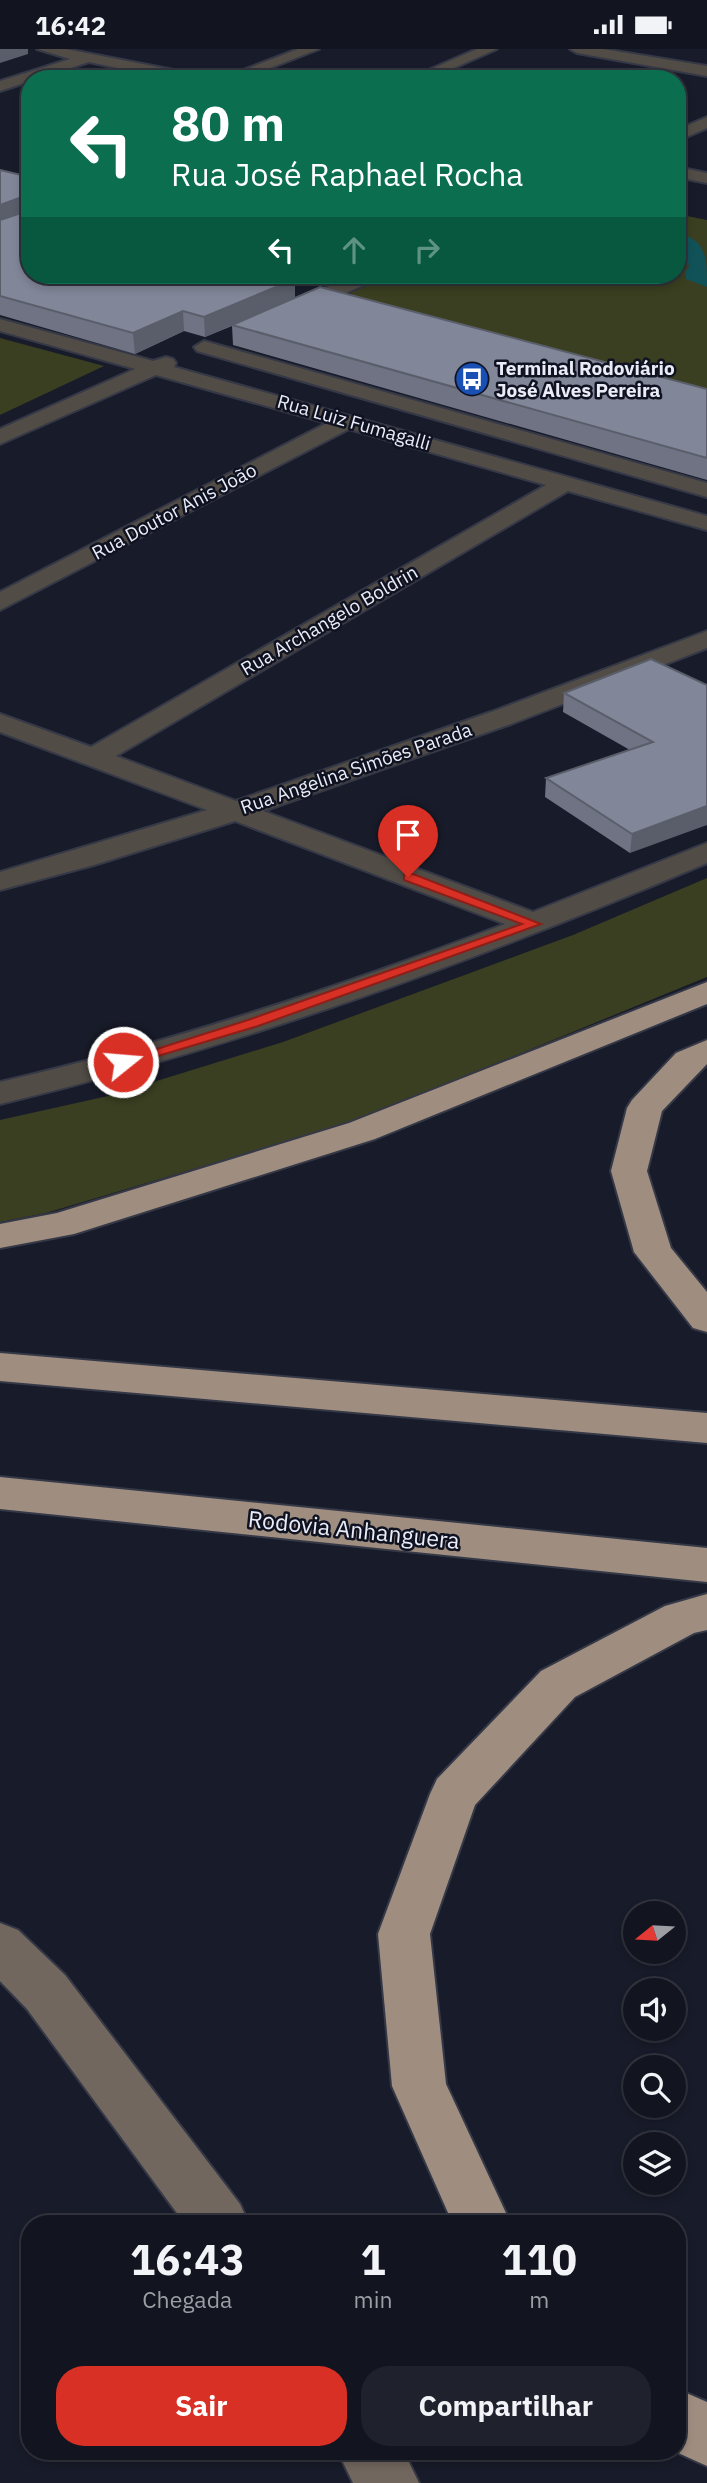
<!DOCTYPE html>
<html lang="pt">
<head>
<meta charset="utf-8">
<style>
  body { margin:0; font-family:"IBM Plex Sans",sans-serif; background:#1f212c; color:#f1f3f6; height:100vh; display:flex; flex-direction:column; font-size:26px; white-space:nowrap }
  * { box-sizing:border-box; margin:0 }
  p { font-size:23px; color:#9c9ea4 }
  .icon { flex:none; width:38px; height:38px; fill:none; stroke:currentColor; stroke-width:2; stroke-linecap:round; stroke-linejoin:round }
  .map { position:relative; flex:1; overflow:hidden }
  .drawer { position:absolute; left:21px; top:2166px; width:665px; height:245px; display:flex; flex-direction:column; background:#12141f; border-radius:28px; box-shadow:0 4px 10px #0003,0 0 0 2px #31333d }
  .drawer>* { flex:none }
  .guide { position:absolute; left:21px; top:21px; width:665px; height:214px; border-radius:28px; box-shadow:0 4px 10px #0003,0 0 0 2px #31333d; background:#0b6e4f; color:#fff; overflow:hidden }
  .needle { width:46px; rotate:252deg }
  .tools { position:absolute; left:623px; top:1852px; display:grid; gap:14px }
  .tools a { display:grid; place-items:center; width:63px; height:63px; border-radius:50%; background:#12141f; box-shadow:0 4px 10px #0003,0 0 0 2px #31333d; font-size:35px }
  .pin { position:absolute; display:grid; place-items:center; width:60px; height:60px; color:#fff; margin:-72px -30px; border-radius:50% 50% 50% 0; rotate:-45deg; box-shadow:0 0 7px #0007 }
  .pin .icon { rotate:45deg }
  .me { position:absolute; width:77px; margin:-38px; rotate:73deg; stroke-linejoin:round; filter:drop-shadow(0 0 5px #0008) }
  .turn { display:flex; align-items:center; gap:24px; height:147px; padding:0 35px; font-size:32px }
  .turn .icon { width:91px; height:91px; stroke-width:2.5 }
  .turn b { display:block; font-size:49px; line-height:60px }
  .lanes { display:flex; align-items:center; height:66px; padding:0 35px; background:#0003; justify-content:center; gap:35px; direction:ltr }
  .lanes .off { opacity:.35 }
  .eta { display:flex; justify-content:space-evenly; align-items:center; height:119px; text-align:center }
  .eta b { font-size:42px; font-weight:700; line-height:49px }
  .primary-button { display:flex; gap:14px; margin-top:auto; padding:14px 35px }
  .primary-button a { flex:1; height:80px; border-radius:28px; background:#d93025; color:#fff; font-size:28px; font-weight:700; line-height:80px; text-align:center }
  .primary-button a+a { background:#1f212c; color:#f1f3f6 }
  .status { display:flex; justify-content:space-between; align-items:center; height:49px; padding:0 35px; background:#12141f; direction:ltr }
  .status svg { height:19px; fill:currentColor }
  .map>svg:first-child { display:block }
</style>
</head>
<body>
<div class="status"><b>16:42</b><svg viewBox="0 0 49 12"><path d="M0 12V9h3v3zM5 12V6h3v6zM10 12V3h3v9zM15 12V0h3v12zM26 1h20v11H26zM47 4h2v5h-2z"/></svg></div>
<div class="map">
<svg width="707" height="2434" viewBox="0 0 707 2434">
  <rect width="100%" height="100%" fill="#181b29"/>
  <!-- green -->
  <g fill="#3a3f21">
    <path d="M677,165L707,171V345L356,254L350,244L392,226H677Z"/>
    <path d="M0,289L104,317L0,366Z"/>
    <path d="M707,829V928L355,1072L46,1164L0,1173V1071L108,1047L283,993L573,886Z"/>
  </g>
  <!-- water -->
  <path fill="#115259" d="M677,183C707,192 707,208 707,238L686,230L685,223L690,216L677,214Z"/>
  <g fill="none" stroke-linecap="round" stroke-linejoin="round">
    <!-- street casing -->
    <g stroke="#353846" stroke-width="4">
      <g id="street">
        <path d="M37,0H66L194,25L201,30H170L89,13L0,42V32L70,10Z"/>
        <path d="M298,0H319L242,30H220Z"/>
        <path d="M477,0H497L429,30H408Z"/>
        <path d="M570,0H603L707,17V27L577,4Z"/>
        <path d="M707,68V79L677,92V81Z"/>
        <path d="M677,118L707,124V134L677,128Z"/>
        <path d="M355,226H381L378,230L293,267H279L276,263L279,259Z"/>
        <path d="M0,270L153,312L166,308L173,310L176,314L174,318L707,467V481L568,442L116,707L236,752L491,663L707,582V599L511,675L263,762L533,863L707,794V814C475,912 245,996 0,1055V1033C173,993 340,938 505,875L235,772L94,816L0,841V823L207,761L0,683V665L91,698L546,436L349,380L0,561V543L327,374L156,326L0,395V380L135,320L0,282Z"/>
        <path d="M204,292L707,434V448L197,302L194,298Z"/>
      </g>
    </g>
    <!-- secondary casing -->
    <g stroke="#353846" stroke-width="4">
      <g id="secondary">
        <path d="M0,1874L18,1881L65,1926L240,2155L249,2175H185L27,1960L0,1932Z"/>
        <path d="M338,2403H404L419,2434H353Z"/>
      </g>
    </g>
    <!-- highway casing -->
    <g stroke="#353846" stroke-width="4">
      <g id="highway">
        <path d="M707,933V955L375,1090L74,1185L0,1199V1175L57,1164L349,1074Z"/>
        <path d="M707,991V1015L662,1062L647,1122L671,1199L707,1243V1283L693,1279L634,1203L611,1122L627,1059L632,1051L676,1004Z"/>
        <path d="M0,1304L707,1364V1394L0,1332Z"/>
        <path d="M0,1428L707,1499V1533L0,1460Z"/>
        <path d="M707,1545V1581L694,1584L575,1648L475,1756L430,1885L446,2035L511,2175H453L392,2037L378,1885L430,1745L437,1730L541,1622L665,1557Z"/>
        <path d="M677,2340L707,2353V2417L676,2403Z"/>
      </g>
    </g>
    <!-- street -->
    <use href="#street" fill="#524c46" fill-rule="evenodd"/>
    <!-- secondary -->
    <use href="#secondary" fill="#71675e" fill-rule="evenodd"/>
    <!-- highway -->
    <use href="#highway" fill="#9f8e80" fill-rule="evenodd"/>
  </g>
  <!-- wall -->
  <g fill="#6f7383">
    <path d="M0,121L30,128V226L300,232L295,234V249L707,340V431L233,296L232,277L205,288L184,282L135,305L0,266Z"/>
    <path d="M707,636L630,804L545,748L546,729L630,701L563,663L564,644Z"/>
  </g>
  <!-- shaded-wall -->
  <g fill="#5a5e6a">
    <path d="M0,0H28V5L0,14Z"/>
    <path d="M30,140V148L27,146L29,165L0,175V156L22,143Z"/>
    <path d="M274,226H300V232L295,234V249L205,288L204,268Z"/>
    <path d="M183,262L184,282L135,305L133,284Z"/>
    <path d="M707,757V776L630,804L632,785Z"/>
  </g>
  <!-- building -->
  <g fill="#818698" stroke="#5a5e6a" stroke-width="2">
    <path d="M0,121L30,128V140L22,143L30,145V148L27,146L0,156Z"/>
    <path d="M30,161V226H281L295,230L204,268L183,262L133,284L0,247V171Z"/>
    <path d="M320,238L707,340V409L232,276Z"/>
    <path d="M651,610L707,636V757L632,785L546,729L653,693L564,644Z"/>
  </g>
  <!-- route -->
  <path fill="#d93025" stroke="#8d1f18" stroke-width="2" d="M404,825H413L541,875L258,977L128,1016L116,1013L248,971L522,875L404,831Z"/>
  <!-- icons -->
  <defs>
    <g id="bus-disc" transform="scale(1.75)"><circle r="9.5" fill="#1a4fb4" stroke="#0f1220"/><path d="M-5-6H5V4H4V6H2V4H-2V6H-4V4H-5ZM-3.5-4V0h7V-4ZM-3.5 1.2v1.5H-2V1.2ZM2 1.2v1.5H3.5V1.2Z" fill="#fff"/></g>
  </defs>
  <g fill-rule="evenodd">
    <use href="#bus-disc" x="472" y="330"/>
  </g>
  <g text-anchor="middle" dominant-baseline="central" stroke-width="5" stroke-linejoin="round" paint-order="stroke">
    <!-- far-poi labels -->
    <g font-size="19" font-weight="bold" fill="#eaedf7" stroke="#0f1220" text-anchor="start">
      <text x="496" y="319">Terminal Rodoviário<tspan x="496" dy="22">José Alves Pereira</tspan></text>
    </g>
    <!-- far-street labels -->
    <g font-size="19" fill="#eaedf7" stroke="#0f1220">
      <text transform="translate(354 373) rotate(16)">Rua Luiz Fumagalli</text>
      <text transform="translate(174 462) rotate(-28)">Rua Doutor Anis João</text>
      <text transform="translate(329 571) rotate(-30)">Rua Archangelo Boldrin</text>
      <text transform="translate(356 719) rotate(-19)">Rua Angelina Simões Parada</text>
    </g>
    <!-- street labels -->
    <g font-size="23" fill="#eaedf7" stroke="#0f1220">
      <text transform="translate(354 1480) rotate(6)">Rodovia Anhanguera</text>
    </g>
  </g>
</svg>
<div class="tools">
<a><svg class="needle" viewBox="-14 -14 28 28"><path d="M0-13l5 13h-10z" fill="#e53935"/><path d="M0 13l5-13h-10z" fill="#9c9ea4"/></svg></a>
<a><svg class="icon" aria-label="sound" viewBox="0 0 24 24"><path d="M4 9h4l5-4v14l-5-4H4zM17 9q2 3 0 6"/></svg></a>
<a><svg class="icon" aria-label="search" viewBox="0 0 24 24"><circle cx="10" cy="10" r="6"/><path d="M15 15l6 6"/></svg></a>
<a><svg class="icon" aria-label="layers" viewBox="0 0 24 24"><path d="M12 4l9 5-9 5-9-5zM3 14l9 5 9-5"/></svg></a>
</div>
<div class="pin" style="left:408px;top:828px;background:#d93025"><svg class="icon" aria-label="arrive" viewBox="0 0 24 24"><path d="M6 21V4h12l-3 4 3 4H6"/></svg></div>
<svg class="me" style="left:123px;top:1013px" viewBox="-20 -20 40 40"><circle r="17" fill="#d93025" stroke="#fff" stroke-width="3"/><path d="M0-11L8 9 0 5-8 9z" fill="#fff"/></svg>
<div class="guide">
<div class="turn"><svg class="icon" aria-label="left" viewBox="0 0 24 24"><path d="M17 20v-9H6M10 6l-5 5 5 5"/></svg><div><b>80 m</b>Rua José Raphael Rocha</div></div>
<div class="lanes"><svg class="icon" aria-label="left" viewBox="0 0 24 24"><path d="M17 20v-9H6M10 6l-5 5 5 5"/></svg><svg class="icon off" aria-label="ahead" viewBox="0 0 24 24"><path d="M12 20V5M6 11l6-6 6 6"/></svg><svg class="icon off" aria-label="right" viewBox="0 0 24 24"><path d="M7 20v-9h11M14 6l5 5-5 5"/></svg></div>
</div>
<section class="drawer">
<div class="eta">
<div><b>16:43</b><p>Chegada</p></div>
<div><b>1</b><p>min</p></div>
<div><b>110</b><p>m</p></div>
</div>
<div class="primary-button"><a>Sair</a><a>Compartilhar</a></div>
</section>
</div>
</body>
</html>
